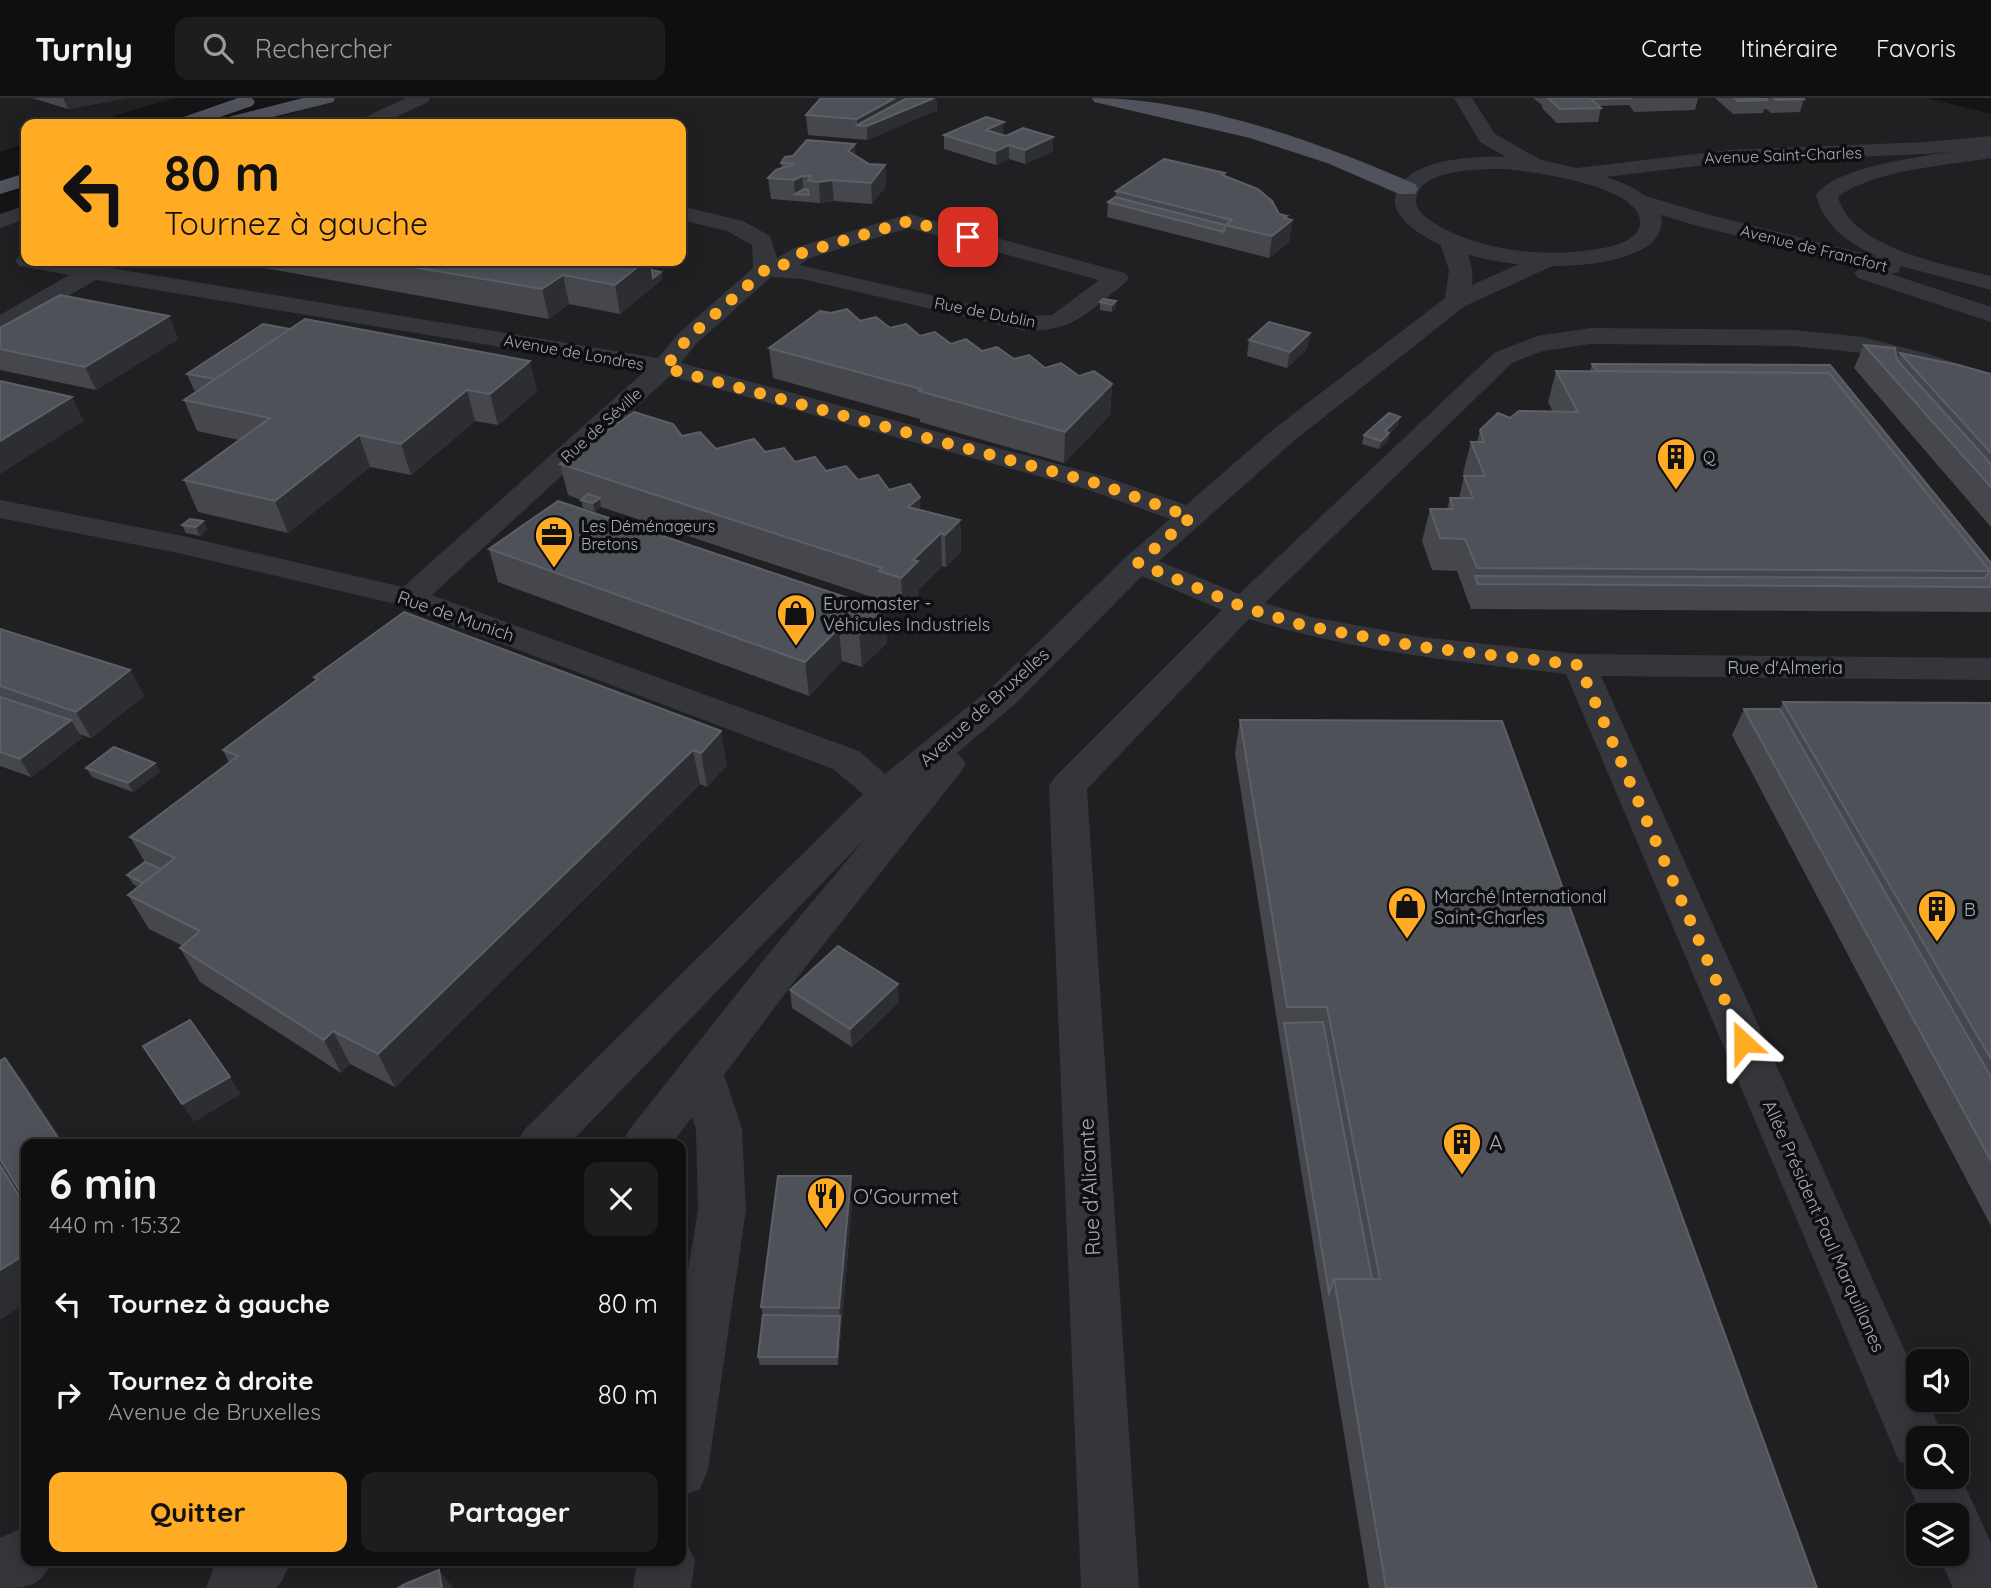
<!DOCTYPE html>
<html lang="fr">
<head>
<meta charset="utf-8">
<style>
  body { margin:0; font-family:Quicksand,sans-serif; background:#1d1d1e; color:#f1f3f6; height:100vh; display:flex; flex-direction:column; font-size:26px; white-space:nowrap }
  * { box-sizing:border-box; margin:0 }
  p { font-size:23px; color:#9b9c9f }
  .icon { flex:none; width:38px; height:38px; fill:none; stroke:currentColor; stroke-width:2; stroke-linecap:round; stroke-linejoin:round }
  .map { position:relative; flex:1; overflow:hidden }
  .drawer { position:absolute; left:21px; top:1041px; width:665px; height:427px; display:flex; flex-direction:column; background:#0f0f10; border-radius:14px; box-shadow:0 4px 18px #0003,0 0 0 2px #2f2f30 }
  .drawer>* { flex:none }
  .top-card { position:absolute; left:21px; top:21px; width:665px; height:147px; border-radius:14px; box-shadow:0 4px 18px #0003,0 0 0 2px #2f2f30; background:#ffab23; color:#111; overflow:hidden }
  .fabs { position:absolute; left:1906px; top:1251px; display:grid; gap:14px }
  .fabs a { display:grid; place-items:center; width:63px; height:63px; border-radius:14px; background:#0f0f10; box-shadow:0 4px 18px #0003,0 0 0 2px #2f2f30; font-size:35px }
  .pin { position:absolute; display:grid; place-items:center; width:60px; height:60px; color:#fff; margin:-30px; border-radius:14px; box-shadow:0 4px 10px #0006 }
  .me { position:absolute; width:77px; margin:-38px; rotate:336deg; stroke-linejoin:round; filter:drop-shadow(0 0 5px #0008) }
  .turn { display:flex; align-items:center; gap:24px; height:147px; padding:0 28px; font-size:32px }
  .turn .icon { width:91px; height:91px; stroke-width:2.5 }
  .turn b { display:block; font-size:49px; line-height:60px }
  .round { display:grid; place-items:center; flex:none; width:74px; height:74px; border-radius:14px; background:#1d1d1e }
  .summary { display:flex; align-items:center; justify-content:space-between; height:119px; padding:0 28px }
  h1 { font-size:42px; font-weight:700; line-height:52px }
  .cta { display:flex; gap:14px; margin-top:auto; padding:14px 28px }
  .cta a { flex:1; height:80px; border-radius:14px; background:#ffab23; color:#111; font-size:28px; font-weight:700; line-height:80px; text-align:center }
  .cta a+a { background:#1d1d1e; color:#f1f3f6 }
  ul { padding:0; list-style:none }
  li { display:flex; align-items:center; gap:21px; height:91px; padding:0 28px }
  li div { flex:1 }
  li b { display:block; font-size:26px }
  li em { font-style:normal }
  header { display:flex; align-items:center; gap:42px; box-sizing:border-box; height:98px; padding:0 35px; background:#0f0f10; border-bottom:2px solid #2f2f30 }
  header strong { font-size:33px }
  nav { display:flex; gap:38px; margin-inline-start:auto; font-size:24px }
  .search { width:490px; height:63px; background:#1d1d1e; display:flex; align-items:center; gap:18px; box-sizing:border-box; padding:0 24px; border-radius:14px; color:#9b9c9f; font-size:26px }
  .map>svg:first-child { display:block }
</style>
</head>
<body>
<header>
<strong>Turnly</strong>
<div class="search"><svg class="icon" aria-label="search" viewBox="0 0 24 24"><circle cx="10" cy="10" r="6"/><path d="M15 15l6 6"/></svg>Rechercher</div>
<nav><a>Carte</a><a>Itinéraire</a><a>Favoris</a></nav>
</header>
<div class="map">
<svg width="1991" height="1490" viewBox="0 0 1991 1490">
  <rect width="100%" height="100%" fill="#141416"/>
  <!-- built -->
  <g fill="#202023" fill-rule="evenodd">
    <path d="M0,0H175L86,26H26V45L0,54Z"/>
    <path d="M335,0H1927L1991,16V1490H0V119L26,109V163H681V26H259ZM26,1046H681V1463H26ZM1918,1264H1956V1302H1918ZM1918,1340H1956V1379H1918ZM1918,1418H1956V1456H1918Z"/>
  </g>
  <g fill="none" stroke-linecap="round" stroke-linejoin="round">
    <!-- minor -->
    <g fill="#34363b" fill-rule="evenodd">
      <path d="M406,0H430L428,4L381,26H356L359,22Z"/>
      <path d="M1991,48V60C1945,68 1876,71 1838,99C1851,150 1946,167 1991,178V192L1901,168L1898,174L1891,176L1991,209V224L1858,180L1854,175L1862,169L1694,127L1631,108L1628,103L1631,98L1639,96L1710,117L1877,159C1848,144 1824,129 1816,97C1839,64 1951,55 1991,48Z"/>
      <path d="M26,107V121L0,130V116Z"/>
      <path d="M681,108L743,123L770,138L777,160L794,150L909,116L1125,175L1129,180L1125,185C1086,215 1074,235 1022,232L802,181L771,179L696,246L681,265L1106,379L1186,407L1275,330L1445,200L1449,172L1439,142L1442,137H1458C1468,152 1474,169 1472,187L1541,156H1557L1561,161L1557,166L1465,208L1295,342L1159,463L1239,496L1494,255L1537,238L1591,230L1794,232L1863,239L1925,255L1991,276V293L1907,266L1863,255L1794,248L1591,246L1543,253L1512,265L1265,505L1311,519L1422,539L1579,556L1991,560V582L1601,578L1918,1282V1302H1927L1944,1340H1918V1379H1956V1368L1991,1445V1490H1953L1938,1456H1956V1418H1922L1905,1379L1910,1368L1899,1363L1566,576C1459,564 1352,553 1249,521L1087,691L1139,1490H1081L1049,688L1055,679L1222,512L1142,478L1015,606L957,655L966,665L961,674L796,881L724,977L742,1031L746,1112L708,1372L700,1391L681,1399V1213L698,1112L696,1031L692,1019L672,1046H622L629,1032L766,859L865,741L569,1046H517L524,1032L863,696L833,671L400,507L183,456L0,420V402L183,438L403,489L645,273L96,182L9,232L0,234V217L69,177L19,168L15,163L19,158L26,156V163H68L658,260L678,236L753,170L752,147L727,133L681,122ZM909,130L1099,182L1052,217L1022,218L799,167L810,160ZM670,278L1086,391L1170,421L1127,458L991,590L885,676L859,653L432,497Z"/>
      <path d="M26,1428V1463H52C40,1490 27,1490 0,1490V1440Z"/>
      <path d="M681,1440L686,1443L695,1463L691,1490H633L637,1463H681Z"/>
      <path d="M221,1463H291L282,1483L276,1490H206L214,1469Z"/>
    </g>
    <!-- tertiary -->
    <path fill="#34363b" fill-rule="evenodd" d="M1454,0H1472L1495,36L1541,62L1577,70L1729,52L1926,44L1991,38V50L1926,56L1729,64L1606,79C1629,87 1655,97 1662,122C1661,147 1637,155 1617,161C1559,176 1457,168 1410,128C1401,120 1391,108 1396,96C1408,60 1474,58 1506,59L1480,44ZM1504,71C1529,73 1645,88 1640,126C1637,144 1611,149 1597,151C1543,160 1477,153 1431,123C1422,117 1413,109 1417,97C1424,71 1482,71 1504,71Z"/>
    <!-- primary -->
    <g fill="#50535b" fill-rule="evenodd">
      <path d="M238,0H252L255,4L252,8L200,26H172L175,22Z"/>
      <path d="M303,0H335L333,4L245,26H213L216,22Z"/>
      <path d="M1092,0C1196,0 1320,44 1415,86L1418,91L1415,96H1399L1327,65L1250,40L1094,4Z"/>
      <path d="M26,75V88L0,96V83Z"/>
    </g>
  </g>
  <!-- wall -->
  <g fill="#45474c">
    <path d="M32,0H126L68,11Z"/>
    <path d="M821,0H936L937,12L867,42L808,37L806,17Z"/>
    <path d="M1533,0H1698L1695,12L1634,14L1629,7L1599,8L1601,10L1598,24L1557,25L1542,10V7Z"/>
    <path d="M1715,0H1803L1804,1L1800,14L1771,15L1766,11H1764L1763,15L1733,16Z"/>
    <path d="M944,37H1003L1053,53L1025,66L1009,61L996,67L944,51Z"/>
    <path d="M855,58L869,66L885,67L886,88L872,106L834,103L820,105L771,101L768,80L782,70L781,65Z"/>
    <path d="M1225,75V78L1279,116L1287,118V121L1292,122L1289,144L1269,160L1107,119L1108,104L1115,99L1116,93Z"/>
    <path d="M261,163H659V164L651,166L652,172L661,174L662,181L620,216L569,206L549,221L264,170Z"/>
    <path d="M1116,203L1115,211L1112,214L1100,212V204Z"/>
    <path d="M169,218L178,241L96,292L0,272V230Z"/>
    <path d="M860,223L1112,286L1110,317L1064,365L920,324V321L773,280L769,250Z"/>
    <path d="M1310,235L1307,251L1287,270L1247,258L1249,242Z"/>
    <path d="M1864,247L1897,262L1900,255L1991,276V429L1854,270Z"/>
    <path d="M1592,266L1991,465V514L1471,511L1457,473L1432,472L1422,443L1430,411H1447L1450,400H1459L1464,379L1463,375L1471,344H1477L1480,332L1510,320L1553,314L1548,304L1556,273H1590Z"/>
    <path d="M187,276L537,293L498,327L475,323L411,377L370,369L288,435L198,414L184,382L239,342L197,333L184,302L198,293L194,292Z"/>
    <path d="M1398,327L1389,336L1388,343L1379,351L1362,346L1364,337Z"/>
    <path d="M682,338L716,351L765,354L889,392L920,399V412L960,422L961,454L946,469L942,468L919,491V496L903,513L882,505L881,502L601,409L595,414L583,410L581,402L568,397L560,366Z"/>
    <path d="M203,423L207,432L200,438L186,435L182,427Z"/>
    <path d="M489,451L884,512L887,545L862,569L842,563L809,598L498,484Z"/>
    <path d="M404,514L727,667L707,689L700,686L395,989L350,966L341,975L200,884L180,850L183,848L149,831L128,797L138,789L133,786L127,777L145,764L130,739L229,665L223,652L316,583L314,579Z"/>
    <path d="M0,531L130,572L144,598L91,640L79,636L82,640L31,679L0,668Z"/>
    <path d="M1783,604L1991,605V1128L1732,637L1744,611H1780Z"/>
    <path d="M1240,622L1817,1490H1369L1280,942L1235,656Z"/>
    <path d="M155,665L160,674L133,694L92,679L86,670Z"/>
    <path d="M790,892L899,904L852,949L792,910Z"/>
    <path d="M853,1095L838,1267H760L758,1259L763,1217L761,1209Z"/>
  </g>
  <!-- shaded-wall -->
  <g fill="#2d2e32">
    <path d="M63,0H126L68,11Z"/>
    <path d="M895,0H936L937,12L867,42V28L857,27V21Z"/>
    <path d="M1004,24L1003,38L986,32Z"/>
    <path d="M1053,39V53L1025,66V52Z"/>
    <path d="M855,46L856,66L848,53Z"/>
    <path d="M1009,47V61L996,67V53Z"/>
    <path d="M885,67L886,88L872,106L871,85Z"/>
    <path d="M802,78L804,97L795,96L794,82Z"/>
    <path d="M832,82L834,103L820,105L819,84Z"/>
    <path d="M1287,118L1286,127L1292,122L1289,144L1269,160L1272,138L1284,120Z"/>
    <path d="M627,163H659V164L651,166L655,188L620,216L615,187Z"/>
    <path d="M661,174L662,181L655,188L653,180Z"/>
    <path d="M563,177L569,206L549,221L542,191Z"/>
    <path d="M1116,203L1115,211L1112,214V207Z"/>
    <path d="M169,218L178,241L96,292L85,269Z"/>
    <path d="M1310,235L1307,251L1287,270L1290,254Z"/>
    <path d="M530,263L537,293L498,327L490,296Z"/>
    <path d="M1112,286L1110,317L1064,365L1065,334Z"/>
    <path d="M467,292L475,323L411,377L401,346Z"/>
    <path d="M72,299L84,323L0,376V343Z"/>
    <path d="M1400,319L1398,327L1389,336L1388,343L1379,351L1381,343L1385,333Z"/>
    <path d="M359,337L370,369L288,435L275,403Z"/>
    <path d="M920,399L921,431L908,409Z"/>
    <path d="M600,400L601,409L595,414L593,405Z"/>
    <path d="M960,422L961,454L946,469L945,437Z"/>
    <path d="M203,423L207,432L200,438L196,429Z"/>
    <path d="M941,435L942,468L919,491V496L903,513L901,480L913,462Z"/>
    <path d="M884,512L887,545L862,569L859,536Z"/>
    <path d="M839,530L842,563L809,598L805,564Z"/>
    <path d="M130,572L144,598L91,640L76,614Z"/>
    <path d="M71,622L82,640L31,679L20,661Z"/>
    <path d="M721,633L727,667L707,689L701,655Z"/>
    <path d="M693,652L700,686L395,989L378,956Z"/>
    <path d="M155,665L160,674L133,694L128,685Z"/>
    <path d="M898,886L899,904L852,949L850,931Z"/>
    <path d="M333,933L350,966L341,975L324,942Z"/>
    <path d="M5,960L19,977L65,1046H62Z"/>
    <path d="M230,979L241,996L194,1024L182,1006Z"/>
    <path d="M0,1055L26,1097V1109L0,1067Z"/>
    <path d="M851,1078L853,1095L838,1267L837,1259L840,1218L839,1210Z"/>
    <path d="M26,1156V1205L0,1222V1172Z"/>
    <path d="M439,1472L453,1490H442Z"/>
  </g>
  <!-- building -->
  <g fill="#4f5158" stroke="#5d5f67" stroke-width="2">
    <path d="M821,0H895L857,21L806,17Z"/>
    <path d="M907,0H934L867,28L857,27Z"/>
    <path d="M1548,0H1590L1601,10L1560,11Z"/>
    <path d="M1590,0H1632L1592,1Z"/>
    <path d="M1735,0H1766L1767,2L1738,3Z"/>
    <path d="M1774,0H1803L1804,1L1776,2Z"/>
    <path d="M986,19L1004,24L986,32L1006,38L1023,30L1053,39L1025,52L1009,47L996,53L944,37Z"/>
    <path d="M807,42L855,46L848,53L869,66L885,67L871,85L832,82L819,84L808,83L811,78H802L794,82L768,80L776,72L795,66L781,65L785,59L793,58Z"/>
    <path d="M1164,61L1225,75L1222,77L1258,91L1272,103L1279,116L1287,118L1284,120L1292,122L1272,138L1225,127L1232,122L1116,93Z"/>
    <path d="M804,91L808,92L809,97L795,96Z"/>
    <path d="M1115,99L1225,127L1224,134L1108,104Z"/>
    <path d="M377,163H645L615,187L563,177L542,191Z"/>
    <path d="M652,172L661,174L653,180Z"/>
    <path d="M60,197L169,218L85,269L0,251V230Z"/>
    <path d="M1103,201L1116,203L1112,207L1100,204Z"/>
    <path d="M847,211L860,223L876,219L890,230L906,226L920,238L935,234L951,246L966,241L982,253L997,249L1014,261L1029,257L1045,270L1061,265L1079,278L1094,273L1112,286L1065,334L919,293L921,291L769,250L820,213L831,215Z"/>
    <path d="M305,221L530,263L490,296L467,292L401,346L359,337L275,403L184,382L270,320L184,302Z"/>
    <path d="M1269,224L1310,235L1290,254L1249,242Z"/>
    <path d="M263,226L290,231L215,281L187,276Z"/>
    <path d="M1864,247L1895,250L1897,262L1991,366V389Z"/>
    <path d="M1900,255L1958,267L1991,276V355Z"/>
    <path d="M1592,266L1830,267L1991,465V489L1478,486L1475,478L1985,480L1990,473L1829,275L1597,273Z"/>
    <path d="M1556,273L1829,275L1990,473L1477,470L1465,441L1440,440L1430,411H1453L1450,400H1473L1464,378H1485L1471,344H1484L1480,332L1498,315L1510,320L1519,313L1578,314Z"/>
    <path d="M0,283L72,299L0,343Z"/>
    <path d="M634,314L673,326L682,338L700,334L716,351L754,341L765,354L784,350L795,364L815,359L826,373L846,368L858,382L878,377L889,392L910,386L920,399L908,409L960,422L945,437L941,435L913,462L918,463L901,480L879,473L882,470L560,366Z"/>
    <path d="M1389,315L1400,319L1385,333L1389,335L1381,343L1364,337Z"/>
    <path d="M588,396L600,400L593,405L581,402Z"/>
    <path d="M558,403L884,512L859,536L839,530L805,564L489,451Z"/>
    <path d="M190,421L203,423L196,429L182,427Z"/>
    <path d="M404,514L721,633L701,655L693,652L378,956L333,933L324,942L180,850L200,833L128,797L175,760L130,739L238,658L223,652L318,581L314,579Z"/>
    <path d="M0,531L130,572L76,614L0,588Z"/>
    <path d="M0,599L71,622L20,661L0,654Z"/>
    <path d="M1783,604L1991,605V961Z"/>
    <path d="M1744,611H1780L1991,979V1063Z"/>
    <path d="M1240,622L1502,623L1817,1490H1386L1334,1181H1380L1327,909H1287Z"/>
    <path d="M114,649L155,665L128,685L86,670Z"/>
    <path d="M145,764L161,771L143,785L127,777Z"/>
    <path d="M838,848L898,886L850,931L790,892Z"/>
    <path d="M190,922L230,979L182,1006L143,948Z"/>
    <path d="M1323,924L1372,1181H1334L1329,1195L1284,925Z"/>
    <path d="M5,960L62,1046H26V1103L0,1061V963Z"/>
    <path d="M0,1067L26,1109V1156L0,1172Z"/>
    <path d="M778,1078H851L839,1210L761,1209Z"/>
    <path d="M763,1217L840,1218L837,1259H758Z"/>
    <path d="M439,1472L442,1490H398L405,1486Z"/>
  </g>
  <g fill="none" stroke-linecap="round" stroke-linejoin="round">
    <!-- route -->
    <path stroke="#ffab23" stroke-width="12" stroke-dasharray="0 21.6" d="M968,139L909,123L802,155L775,172H765L687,241L665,270L1096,385L1191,419L1138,465L1243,509L1306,528L1422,549L1579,567L1743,944"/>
  </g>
  <!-- icons -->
  <defs>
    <g id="building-pin" transform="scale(2.0125)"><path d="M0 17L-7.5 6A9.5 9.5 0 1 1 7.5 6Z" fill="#ffab23" stroke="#0f0f11"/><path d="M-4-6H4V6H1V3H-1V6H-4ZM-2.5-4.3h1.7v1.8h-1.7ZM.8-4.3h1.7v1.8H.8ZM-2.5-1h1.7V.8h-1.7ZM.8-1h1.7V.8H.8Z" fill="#111"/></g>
    <g id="office-pin" transform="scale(2.0125)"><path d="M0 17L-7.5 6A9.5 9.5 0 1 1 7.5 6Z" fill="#ffab23" stroke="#0f0f11"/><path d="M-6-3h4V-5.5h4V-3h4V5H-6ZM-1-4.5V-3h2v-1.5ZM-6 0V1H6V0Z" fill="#111"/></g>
    <g id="shop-pin" transform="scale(2.0125)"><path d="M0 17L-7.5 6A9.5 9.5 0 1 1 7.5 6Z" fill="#ffab23" stroke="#0f0f11"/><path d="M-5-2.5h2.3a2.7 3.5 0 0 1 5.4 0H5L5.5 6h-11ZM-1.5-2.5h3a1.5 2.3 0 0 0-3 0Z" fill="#111"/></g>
    <g id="restaurant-pin" transform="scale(2.0125)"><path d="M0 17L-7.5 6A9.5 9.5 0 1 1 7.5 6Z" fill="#ffab23" stroke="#0f0f11"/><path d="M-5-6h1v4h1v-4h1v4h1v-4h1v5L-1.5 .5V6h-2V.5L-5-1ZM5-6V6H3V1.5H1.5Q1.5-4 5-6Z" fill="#111"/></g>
  </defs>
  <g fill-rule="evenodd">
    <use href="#building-pin" x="1676" y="359"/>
    <use href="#office-pin" x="554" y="437"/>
    <use href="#shop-pin" x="796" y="515"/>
    <use href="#shop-pin" x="1407" y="808"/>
    <use href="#building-pin" x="1937" y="811"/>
    <use href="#building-pin" x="1462" y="1044"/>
    <use href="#restaurant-pin" x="826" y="1098"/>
  </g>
  <g text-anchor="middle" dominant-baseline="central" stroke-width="7" stroke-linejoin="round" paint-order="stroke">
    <!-- far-street labels -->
    <g font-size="16" fill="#a4abb8" stroke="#0f0f11">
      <text transform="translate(1783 57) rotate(-2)">Avenue Saint-Charles</text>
      <text transform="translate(1814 150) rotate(14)">Avenue de Francfort</text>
      <text transform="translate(985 214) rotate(11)">Rue de Dublin</text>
      <text transform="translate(574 254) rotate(10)">Avenue de Londres</text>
      <text transform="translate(601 327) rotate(-42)">Rue de Séville</text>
    </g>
    <!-- far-poi labels -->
    <g font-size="16" fill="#a4abb8" stroke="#0f0f11" text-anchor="start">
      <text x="1703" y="359">Q</text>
      <text x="581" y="428">Les Déménageurs<tspan x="581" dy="18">Bretons</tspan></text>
    </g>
    <!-- poi labels -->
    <g font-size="18" fill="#a4abb8" stroke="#0f0f11" text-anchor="start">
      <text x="823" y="505">Euromaster -<tspan x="823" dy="21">Véhicules Industriels</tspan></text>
      <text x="1434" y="798">Marché International<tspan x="1434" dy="21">Saint-Charles</tspan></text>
      <text x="1964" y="811">B</text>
    </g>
    <!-- street labels -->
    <g font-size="18" fill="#a4abb8" stroke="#0f0f11">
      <text transform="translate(456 518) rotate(19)">Rue de Munich</text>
      <text x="1785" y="569">Rue d'Almeria</text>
      <text transform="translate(984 609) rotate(-42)">Avenue de Bruxelles</text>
      <text transform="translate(1824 1128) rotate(66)">Allée Président Paul Marquillanes</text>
    </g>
    <!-- near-poi labels -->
    <g font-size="21" fill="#a4abb8" stroke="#0f0f11" text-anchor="start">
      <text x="1489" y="1044">A</text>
      <text x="853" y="1098">O'Gourmet</text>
    </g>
    <!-- near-street labels -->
    <g font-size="21" fill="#a4abb8" stroke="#0f0f11">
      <text transform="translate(1089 1089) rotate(-93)">Rue d'Alicante</text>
    </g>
  </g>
</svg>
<div class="fabs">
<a><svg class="icon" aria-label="sound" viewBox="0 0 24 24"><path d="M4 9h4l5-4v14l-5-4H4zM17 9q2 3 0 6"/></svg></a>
<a><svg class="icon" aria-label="search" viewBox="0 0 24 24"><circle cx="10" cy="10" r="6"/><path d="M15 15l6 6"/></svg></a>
<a><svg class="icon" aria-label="layers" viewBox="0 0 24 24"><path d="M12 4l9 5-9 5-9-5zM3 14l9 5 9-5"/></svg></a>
</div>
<div class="pin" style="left:968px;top:139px;background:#d93025"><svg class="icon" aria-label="arrive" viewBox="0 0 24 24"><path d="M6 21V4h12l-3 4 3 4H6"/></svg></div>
<svg class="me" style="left:1743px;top:944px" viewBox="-20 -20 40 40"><path d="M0-17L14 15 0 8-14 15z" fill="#ffab23" stroke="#fff" stroke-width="4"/></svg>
<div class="top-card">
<div class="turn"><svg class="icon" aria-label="left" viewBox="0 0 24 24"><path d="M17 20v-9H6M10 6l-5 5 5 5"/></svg><div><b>80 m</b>Tournez à gauche</div></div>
</div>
<section class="drawer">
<div class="summary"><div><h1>6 min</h1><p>440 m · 15:32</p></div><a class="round"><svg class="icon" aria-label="close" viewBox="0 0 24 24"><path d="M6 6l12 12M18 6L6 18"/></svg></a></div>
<ul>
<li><svg class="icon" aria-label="left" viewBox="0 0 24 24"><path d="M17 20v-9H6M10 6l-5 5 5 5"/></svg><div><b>Tournez à gauche</b></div><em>80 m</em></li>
<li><svg class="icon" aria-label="right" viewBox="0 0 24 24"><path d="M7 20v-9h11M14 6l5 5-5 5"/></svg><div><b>Tournez à droite</b><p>Avenue de Bruxelles</p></div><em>80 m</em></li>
</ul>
<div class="cta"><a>Quitter</a><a>Partager</a></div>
</section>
</div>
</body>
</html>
